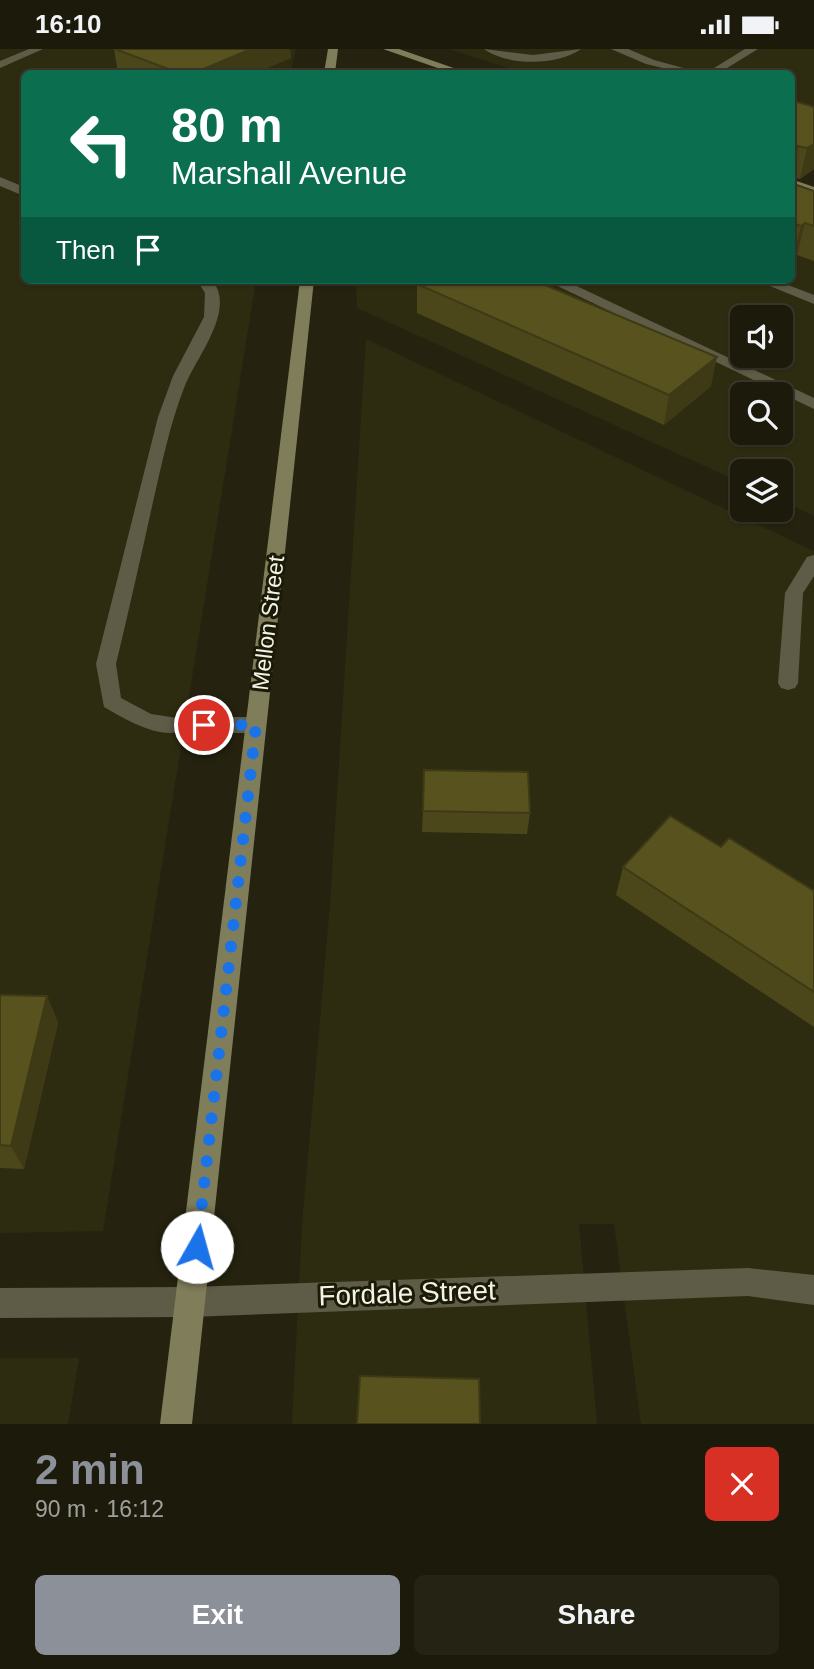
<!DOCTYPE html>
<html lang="en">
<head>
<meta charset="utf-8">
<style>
  body { margin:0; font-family:Arial,sans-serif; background:#252314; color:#f1f3f6; height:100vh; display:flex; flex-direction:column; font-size:26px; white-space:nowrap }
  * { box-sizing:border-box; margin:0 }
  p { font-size:23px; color:#a0a19d }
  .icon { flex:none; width:38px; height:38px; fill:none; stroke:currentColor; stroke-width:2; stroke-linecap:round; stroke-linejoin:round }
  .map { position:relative; height:1375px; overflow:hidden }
  .drawer { display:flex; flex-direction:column; background:#1c1a0b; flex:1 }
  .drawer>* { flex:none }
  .top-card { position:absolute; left:21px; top:21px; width:774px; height:214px; border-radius:10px; box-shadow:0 2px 5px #0004,0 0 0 2px #3a382c; background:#0b6e4f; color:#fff; overflow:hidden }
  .buttons { position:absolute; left:730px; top:256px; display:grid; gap:14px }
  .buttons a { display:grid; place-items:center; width:63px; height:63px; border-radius:10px; background:#1c1a0b; box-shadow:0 2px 5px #0004,0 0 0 2px #3a382c; font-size:35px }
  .pin { position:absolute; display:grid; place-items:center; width:60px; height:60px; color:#fff; margin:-30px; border:4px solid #fff; border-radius:50%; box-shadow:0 2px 7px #0007 }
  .me { position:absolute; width:77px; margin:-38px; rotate:7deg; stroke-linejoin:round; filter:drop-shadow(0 0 5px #0008) }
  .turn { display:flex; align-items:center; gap:24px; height:147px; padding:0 35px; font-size:32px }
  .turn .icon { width:91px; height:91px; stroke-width:2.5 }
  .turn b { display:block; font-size:49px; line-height:60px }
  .then { display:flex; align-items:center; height:66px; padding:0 35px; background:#0003; gap:14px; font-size:26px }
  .round { display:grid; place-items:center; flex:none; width:74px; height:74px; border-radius:10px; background:#252314 }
  .overview { display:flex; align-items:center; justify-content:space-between; height:119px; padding:0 35px }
  h1 { font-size:42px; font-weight:700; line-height:52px; color:#8c9099 }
  .button { display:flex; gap:14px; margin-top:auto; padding:14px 35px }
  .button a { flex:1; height:80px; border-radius:10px; background:#8c9099; color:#fff; font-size:28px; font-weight:700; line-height:80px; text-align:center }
  .button a+a { background:#252314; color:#f1f3f6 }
  .status { display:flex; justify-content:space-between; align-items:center; height:49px; padding:0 35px; background:#1c1a0b; direction:ltr }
  .status svg { height:19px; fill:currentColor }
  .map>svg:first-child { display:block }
</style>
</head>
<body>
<div class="status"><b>16:10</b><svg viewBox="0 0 49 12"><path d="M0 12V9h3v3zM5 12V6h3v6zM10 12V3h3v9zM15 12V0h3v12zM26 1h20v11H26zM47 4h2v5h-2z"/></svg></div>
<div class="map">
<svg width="814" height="1375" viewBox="0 0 814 1375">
  <rect width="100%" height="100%" fill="#25230f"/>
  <!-- built -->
  <g fill="#2e2c10" fill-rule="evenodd">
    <path d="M0,0H296L290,24H24V231H256L103,1182L0,1184Z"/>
    <path d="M449,0H814V119L791,111V24H524Z"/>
    <path d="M791,168L814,176V467L781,451L780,422H742V434L357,259L356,231H791ZM742,268H780V306H742ZM742,345H780V383H742Z"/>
    <path d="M366,290L814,502V1375H641L614,1175H579L597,1375H292L302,1177L330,856Z"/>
    <path d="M0,1309H79L68,1375H0Z"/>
  </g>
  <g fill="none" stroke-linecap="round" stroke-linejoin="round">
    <!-- lane -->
    <g fill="#5e5c47" fill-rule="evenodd">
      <path d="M29,0H43L0,19V12Z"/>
      <path d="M484,0L533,6L581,0C558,17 507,17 484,0Z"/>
      <path d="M611,0H628L654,11L702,24H684L646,15Z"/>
      <path d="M745,0H758L719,24H706Z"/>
      <path d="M0,128L24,138V147L0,137Z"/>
      <path d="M197,231H212C237,261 196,308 184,339C170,375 162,414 153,453C141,507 129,561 116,615L121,649L151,665L184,670L187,676L184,682C157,690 127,671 104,658L96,615L158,368L173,327L204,268L205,244Z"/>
      <path d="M545,231H564L814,349V360Z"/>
      <path d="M755,231H775L814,246V255Z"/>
      <path d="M814,506V527L803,544L798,634L795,639L788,641L781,639L778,634L785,544L807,508Z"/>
    </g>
    <!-- street -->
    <g fill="#5e5c47" fill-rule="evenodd">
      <path d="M177,668H256L263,670L266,676L263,682L256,684H177L170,682L167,676L170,670Z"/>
      <path d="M748,1219L814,1226V1256L748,1247L190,1268L0,1269V1239L190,1238Z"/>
    </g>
    <!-- secondary -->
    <g fill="#7f7d5a" fill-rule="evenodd">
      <path d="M328,0H338L335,24H324Z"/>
      <path d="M383,0H399L468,24H452Z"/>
      <path d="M791,130L814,138V146L791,138Z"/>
      <path d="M300,231H314L192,1375H160Z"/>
    </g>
  </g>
  <!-- wall -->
  <g fill="#4c471a">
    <path d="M114,0H290L291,9L255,24H118Z"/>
    <path d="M791,51L814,58V120L800,130L791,128Z"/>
    <path d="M791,134L814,142V212L797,206L793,209L791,208Z"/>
    <path d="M417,235L711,337L664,376L417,264Z"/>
    <path d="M423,762L530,764L527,785L422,783Z"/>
    <path d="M721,798L814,842V978L616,846L623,818Z"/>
    <path d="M0,946L47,947L58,974L24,1120L0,1119Z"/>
  </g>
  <!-- shaded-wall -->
  <g fill="#3e3a15">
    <path d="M251,0H290L291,9L255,24H194Z"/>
    <path d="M814,95V120L800,130L807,99Z"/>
    <path d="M796,107L791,128V111Z"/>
    <path d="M805,174L797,206L793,209L801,177Z"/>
    <path d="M717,308L711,337L664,376L669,346Z"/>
    <path d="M47,947L58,974L24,1120L11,1097Z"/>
  </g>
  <!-- building -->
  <g fill="#58531e" stroke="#3e3a15" stroke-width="2">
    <path d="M115,0H251L194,24H179Z"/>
    <path d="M791,51L814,58V95L807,99L797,97L796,107L791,111Z"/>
    <path d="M791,134L814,142V177L805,174L801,177L791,174Z"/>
    <path d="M424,231H533L717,308L669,346L417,235Z"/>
    <path d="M424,721L528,723L530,764L423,762Z"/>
    <path d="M670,767L721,798L729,789L814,842V943L623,818Z"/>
    <path d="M0,946L47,947L11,1097L0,1096Z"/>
    <path d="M360,1327L479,1330L480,1375H357Z"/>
  </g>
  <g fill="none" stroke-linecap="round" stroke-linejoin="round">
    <!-- route -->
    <path stroke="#1a73e8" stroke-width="12" stroke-dasharray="0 21.6" d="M197,1198L256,676H204"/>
  </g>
  <g text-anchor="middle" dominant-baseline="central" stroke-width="6" stroke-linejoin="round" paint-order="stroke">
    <!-- street labels -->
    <g font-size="23" fill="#f3f2e6" stroke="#1b1a06">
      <text transform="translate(268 574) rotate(-83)">Mellon Street</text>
    </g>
    <!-- near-street labels -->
    <g font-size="28" fill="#f3f2e6" stroke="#1b1a06">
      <text transform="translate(407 1244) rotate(-2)">Fordale Street</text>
    </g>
  </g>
</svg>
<div class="buttons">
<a><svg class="icon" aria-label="sound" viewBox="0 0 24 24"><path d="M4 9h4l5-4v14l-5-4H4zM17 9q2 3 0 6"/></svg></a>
<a><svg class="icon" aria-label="search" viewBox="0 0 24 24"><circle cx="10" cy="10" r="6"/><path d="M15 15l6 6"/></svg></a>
<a><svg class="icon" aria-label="layers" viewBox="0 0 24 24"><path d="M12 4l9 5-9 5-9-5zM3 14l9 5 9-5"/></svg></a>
</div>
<div class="pin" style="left:204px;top:676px;background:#d93025"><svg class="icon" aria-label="arrive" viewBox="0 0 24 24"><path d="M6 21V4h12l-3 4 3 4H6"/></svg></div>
<svg class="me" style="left:197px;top:1198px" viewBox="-20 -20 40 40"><circle r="19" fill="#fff"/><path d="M0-13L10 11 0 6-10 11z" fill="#1a73e8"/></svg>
<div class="top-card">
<div class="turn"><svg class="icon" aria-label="left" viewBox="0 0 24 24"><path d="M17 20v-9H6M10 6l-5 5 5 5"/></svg><div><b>80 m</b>Marshall Avenue</div></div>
<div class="then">Then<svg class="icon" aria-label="arrive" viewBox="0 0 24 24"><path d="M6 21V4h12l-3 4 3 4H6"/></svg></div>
</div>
</div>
<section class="drawer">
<div class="overview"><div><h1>2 min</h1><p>90 m · 16:12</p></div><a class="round" style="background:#d93025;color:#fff"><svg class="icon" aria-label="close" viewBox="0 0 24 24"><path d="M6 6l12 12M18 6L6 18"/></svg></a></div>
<div class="button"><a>Exit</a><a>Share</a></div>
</section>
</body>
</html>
